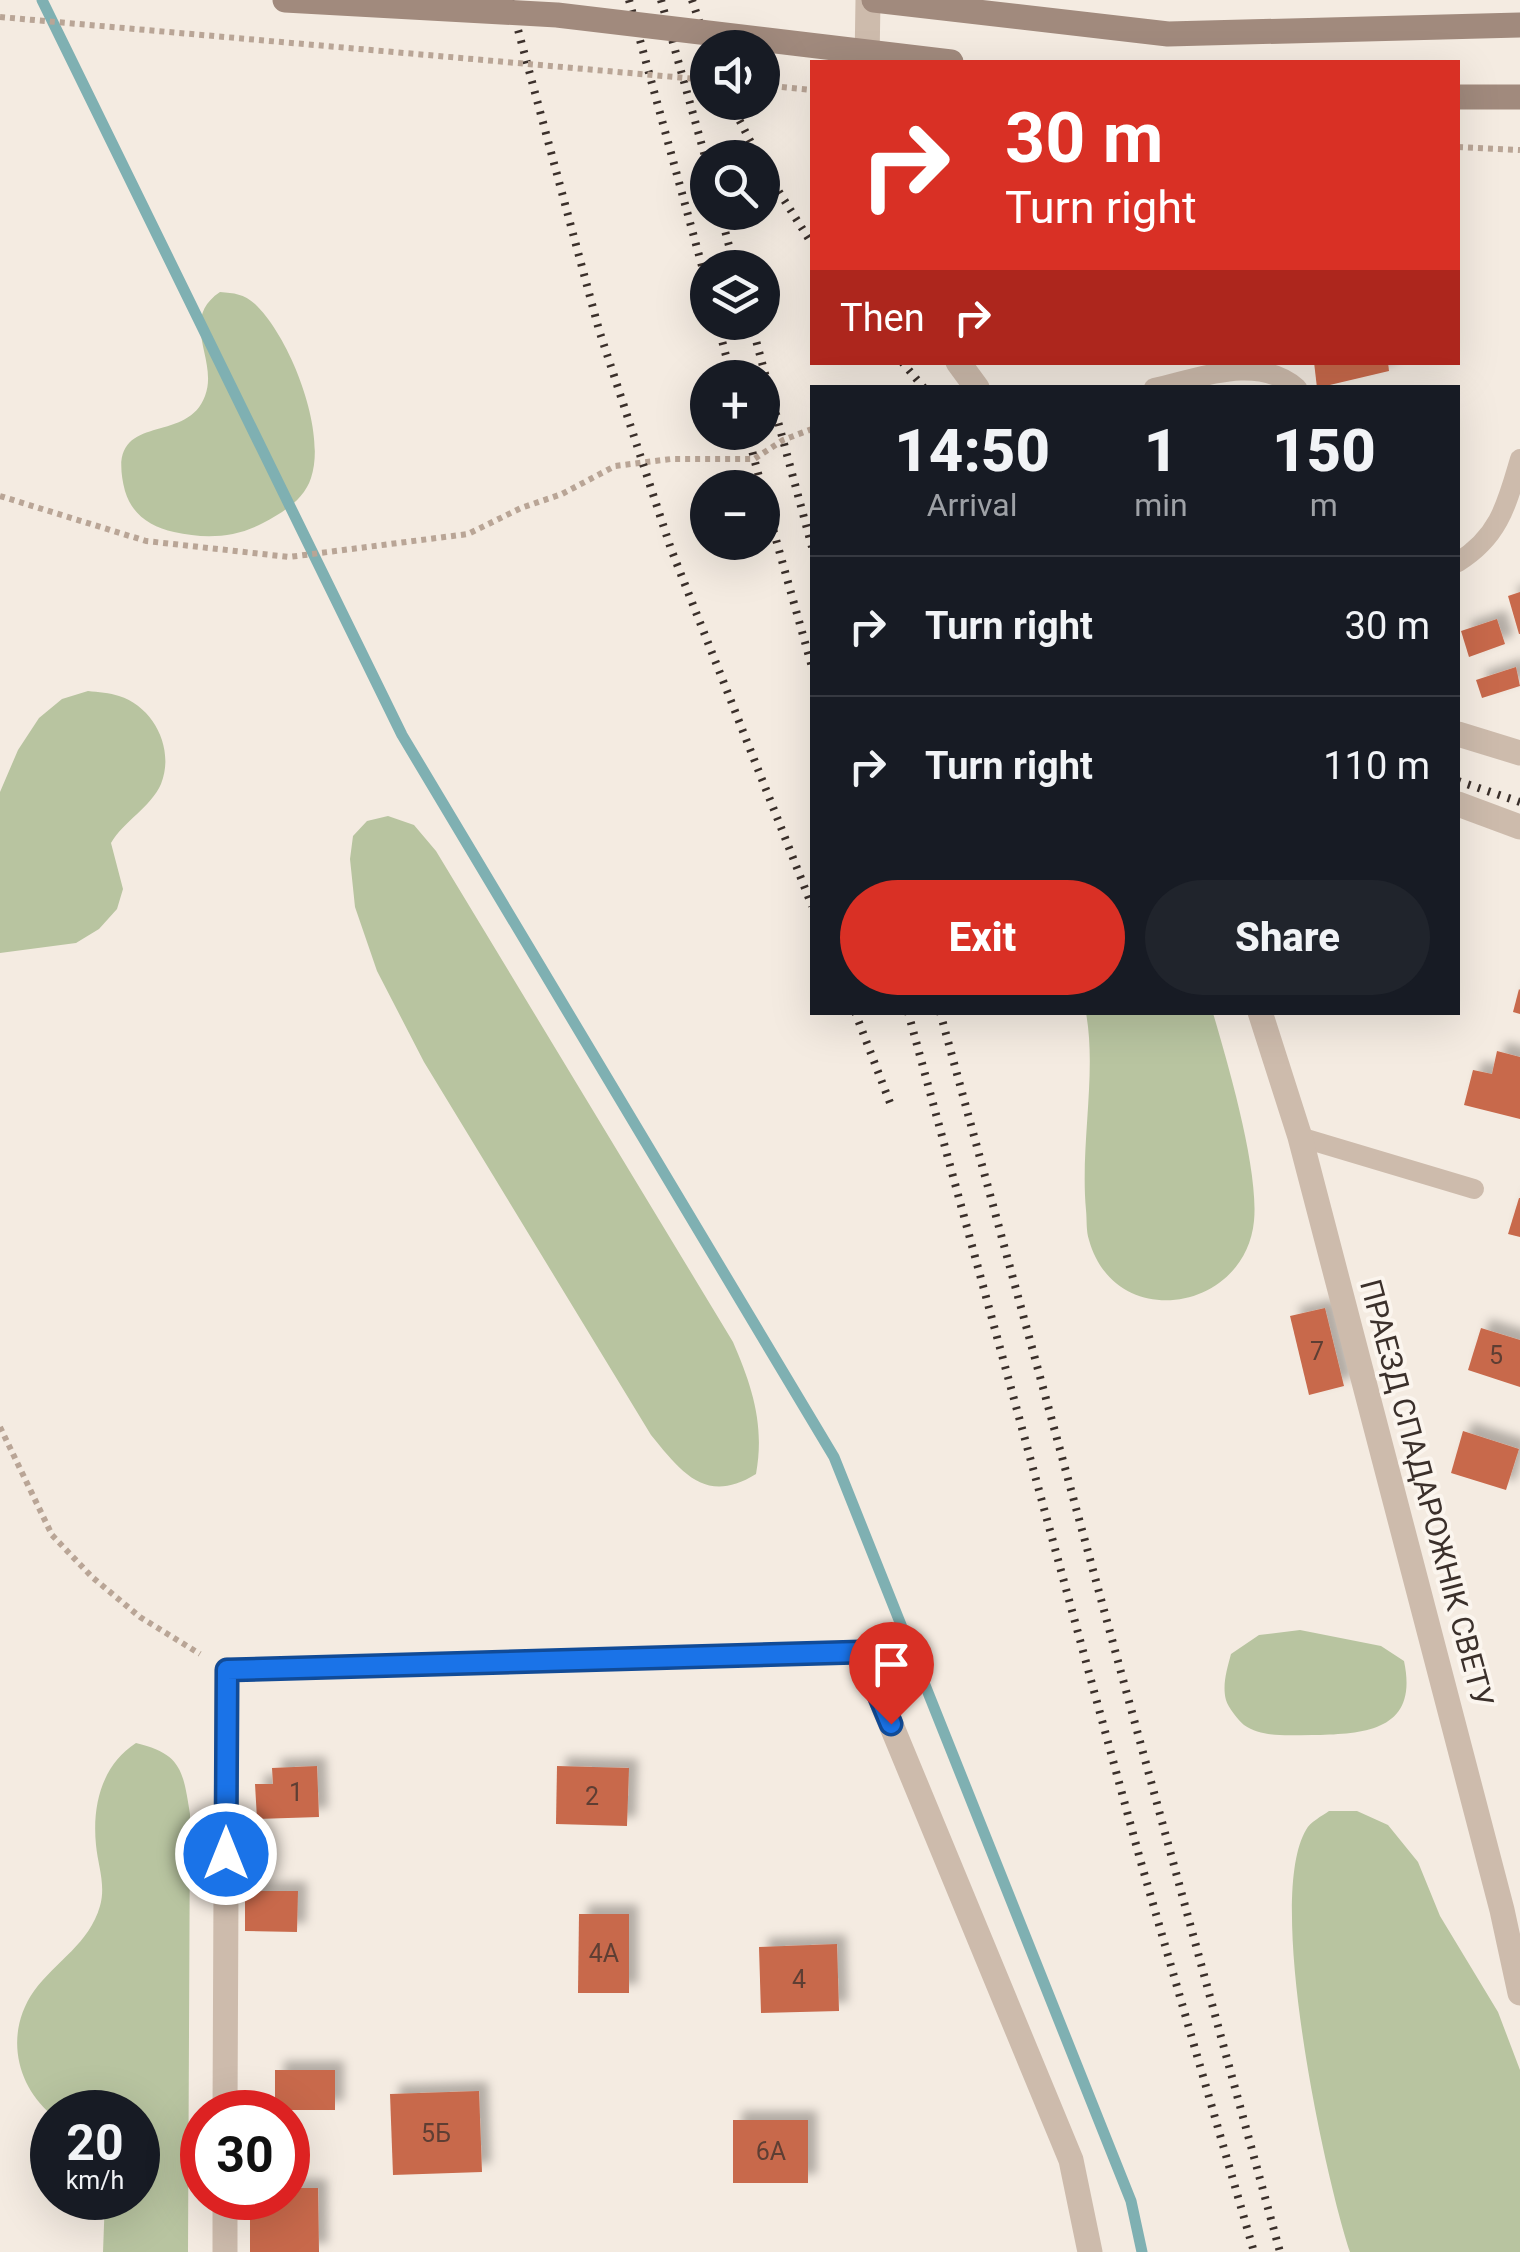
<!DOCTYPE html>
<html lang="en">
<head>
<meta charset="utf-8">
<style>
  body { margin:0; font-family:Roboto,sans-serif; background:#20242c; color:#f1f3f6; height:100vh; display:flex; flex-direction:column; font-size:38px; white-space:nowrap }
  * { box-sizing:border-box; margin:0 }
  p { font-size:32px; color:#9ea1a6 }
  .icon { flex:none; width:55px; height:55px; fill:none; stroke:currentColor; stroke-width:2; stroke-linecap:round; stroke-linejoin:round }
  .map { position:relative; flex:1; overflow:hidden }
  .side { position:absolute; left:810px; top:385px; width:650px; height:630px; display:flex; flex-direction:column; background:#171b24; border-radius:0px; box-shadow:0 10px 40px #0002 }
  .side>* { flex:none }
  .guide { position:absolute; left:810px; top:60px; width:650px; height:305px; border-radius:0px; box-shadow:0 10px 40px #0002; background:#d93025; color:#fff; overflow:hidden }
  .controls { position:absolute; left:690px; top:30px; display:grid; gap:20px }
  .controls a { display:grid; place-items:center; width:90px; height:90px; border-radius:50%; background:#171b24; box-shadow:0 10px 40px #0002; font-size:50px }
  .speed { position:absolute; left:30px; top:2090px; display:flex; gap:20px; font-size:50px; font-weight:700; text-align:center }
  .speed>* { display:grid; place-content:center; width:130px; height:130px; border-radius:50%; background:#171b24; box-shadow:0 10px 40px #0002; line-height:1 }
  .speed small { font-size:25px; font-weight:400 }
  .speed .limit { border:15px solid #d22; background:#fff; color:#111 }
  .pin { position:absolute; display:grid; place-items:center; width:85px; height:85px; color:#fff; margin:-102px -42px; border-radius:50% 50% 50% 0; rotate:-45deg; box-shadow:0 0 10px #0007 }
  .pin .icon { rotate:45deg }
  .me { position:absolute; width:110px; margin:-55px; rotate:0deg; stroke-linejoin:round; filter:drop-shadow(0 0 8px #0008) }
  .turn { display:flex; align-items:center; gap:35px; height:210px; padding:0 30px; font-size:45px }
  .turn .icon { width:130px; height:130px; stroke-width:2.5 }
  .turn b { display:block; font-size:70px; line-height:85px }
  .then { display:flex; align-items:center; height:95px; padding:0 30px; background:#0003; gap:20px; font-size:38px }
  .eta { display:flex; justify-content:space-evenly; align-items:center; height:170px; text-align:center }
  .eta b { font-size:60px; font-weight:800; line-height:70px }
  .action { display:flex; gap:20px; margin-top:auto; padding:20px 30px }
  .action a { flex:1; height:115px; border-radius:60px; background:#d93025; color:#fff; font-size:40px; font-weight:800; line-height:115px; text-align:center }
  .action a+a { background:#20242c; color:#f1f3f6 }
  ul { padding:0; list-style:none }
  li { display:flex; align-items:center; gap:30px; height:140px; padding:0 30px; border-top:2px solid #363941 }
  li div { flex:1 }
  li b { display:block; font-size:38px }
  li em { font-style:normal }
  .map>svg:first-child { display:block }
</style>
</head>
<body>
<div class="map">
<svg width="1520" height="2252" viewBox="0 0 1520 2252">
  <defs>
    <filter id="shadow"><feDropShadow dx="9" dy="-9" stdDeviation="5" flood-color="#0004"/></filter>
  </defs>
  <rect width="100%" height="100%" fill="#f4ebe1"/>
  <!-- green -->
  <g fill="#b8c4a0">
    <path d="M220,292C234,293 244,294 255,304C290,337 327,431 311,478C304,500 282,513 263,523C235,538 205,539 174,532C151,527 132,515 125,491C103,407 186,448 205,396C219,360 178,320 220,292Z"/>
    <path d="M88,691C98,692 110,693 119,696C154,707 175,749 161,784C151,807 124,821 111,843L123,889L117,909L99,929L76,943L0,953V792L18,750L39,718L62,699Z"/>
    <path d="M388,816L414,825L436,851L733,1342C752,1386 765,1425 756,1474C706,1505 682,1473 651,1435L424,1062L377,971L355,907L350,859L353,836L367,821Z"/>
    <path d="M1086,1013H1213C1228,1064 1259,1170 1254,1221C1245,1312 1115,1333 1089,1240C1086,1231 1087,1220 1086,1210C1080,1146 1097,1073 1086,1013Z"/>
    <path d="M1300,1630L1381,1646L1404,1661C1419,1731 1365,1734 1312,1735C1289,1735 1263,1738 1244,1725C1238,1720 1228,1707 1226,1700C1222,1685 1227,1669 1231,1654L1259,1635Z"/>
    <path d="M136,1743C182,1754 183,1771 190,1814L188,2252H103L105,2198H138V2112L52,2115C15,2084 5,2032 34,1991C57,1960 89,1944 100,1906C106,1885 98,1866 96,1845C92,1805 102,1765 136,1743Z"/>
    <path d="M1329,1811H1357L1388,1825L1418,1862L1440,1916L1498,2012L1520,2070V2252H1350C1324,2173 1265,1899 1306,1830C1310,1822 1322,1816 1329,1811Z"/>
  </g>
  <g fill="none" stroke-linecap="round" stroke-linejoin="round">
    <!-- stream -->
    <path stroke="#7fb0b2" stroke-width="11" d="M42,0L402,735L834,1457L1131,2201L1142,2252"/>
  </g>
  <!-- building -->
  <g fill="#c8694b" filter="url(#shadow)">
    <path d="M1314,362H1388L1389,371L1317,388Z"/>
    <path d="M1520,592V634H1519L1508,596Z"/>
    <path d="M1497,619L1505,644L1469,657L1461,631Z"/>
    <path d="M1516,667L1520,686L1482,698L1476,680Z"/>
    <path d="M1519,989L1520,990V1014L1513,1012Z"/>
    <path d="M1497,1051L1520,1057V1119L1464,1105L1473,1070L1492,1074Z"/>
    <path d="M1519,1198H1520V1237L1508,1234Z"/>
    <path d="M1325,1308L1344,1386L1309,1395L1290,1316Z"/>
    <path d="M1481,1328L1520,1340V1387L1468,1370Z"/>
    <path d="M1463,1431L1519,1449L1506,1490L1451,1473Z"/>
    <path d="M317,1766L319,1817L257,1819L255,1784H273L272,1768Z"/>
    <path d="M557,1766L629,1768L627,1826L556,1824Z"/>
    <path d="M245,1891H298L297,1932L245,1931Z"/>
    <path d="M579,1914H629V1993H578Z"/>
    <path d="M837,1944L839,2011L761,2013L759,1947Z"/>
    <rect x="275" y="2070" width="60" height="40"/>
    <path d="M479,2091L482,2172L393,2175L390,2094Z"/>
    <rect x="733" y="2120" width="75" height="63"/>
    <path d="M288,2188H318L319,2252H250V2198H288Z"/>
  </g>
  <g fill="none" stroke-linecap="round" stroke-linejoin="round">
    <!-- path -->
    <g stroke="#b9a596" stroke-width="6" stroke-dasharray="5 5" stroke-linecap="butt">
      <path d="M762,85L812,90"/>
      <path d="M1458,147L1520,150"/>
      <path d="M0,496L146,541L289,557L468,534L521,508L562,494L615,466L671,459H754L783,440L812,429"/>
      <path d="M0,1427L52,1535L92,1577L140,1617L200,1654"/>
    </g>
    <!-- lane -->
    <g stroke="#cdbbac" stroke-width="20">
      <path d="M1154,388C1200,378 1257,354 1297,388"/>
      <path d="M1458,562C1500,536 1507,503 1520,459"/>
      <path d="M1300,1137L1474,1189"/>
      <path d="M227,1670L861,1652"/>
    </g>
    <!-- street -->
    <g stroke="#cdbbac" stroke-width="25">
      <path d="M867,62L868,0"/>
      <path d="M958,362L977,388"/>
      <path d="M1458,734L1520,753"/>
      <path d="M1458,804L1520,827"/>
      <path d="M1260,1012L1300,1137L1502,1910L1520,1993"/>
      <path d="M861,1652L1071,2160L1090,2252"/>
      <path d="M225,2112L227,1670"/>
      <path d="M225,2252V2198"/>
    </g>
    <!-- secondary -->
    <g stroke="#a18a7d" stroke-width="25">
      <path d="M874,0L1168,34L1520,25"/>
      <path d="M1458,97H1520"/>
    </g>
    <!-- rail -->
    <g stroke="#3b302b" stroke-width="8" stroke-dasharray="2.5 8" stroke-linecap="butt">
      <path d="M510,0L599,330L671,549L812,906"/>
      <path d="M629,0L708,288"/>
      <path d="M661,0L708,167"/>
      <path d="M692,0L708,48"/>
      <path d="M730,102L759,158"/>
      <path d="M762,165L812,244"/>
      <path d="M720,212L735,268"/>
      <path d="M717,322L732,378"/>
      <path d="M751,322L812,547"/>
      <path d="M902,362L924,388"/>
      <path d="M747,432L762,488"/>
      <path d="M762,490L812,667"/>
      <path d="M1458,781L1520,802"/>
      <path d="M855,1012L892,1108"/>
      <path d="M908,1012L1140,1859L1254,2252"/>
      <path d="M940,1012L1280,2252"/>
    </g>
    <!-- path-bridge -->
    <path stroke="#b9a596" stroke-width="6" stroke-dasharray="5 5" stroke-linecap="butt" d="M0,17L708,80"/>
    <!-- secondary-bridge -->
    <path stroke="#a18a7d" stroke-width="25" d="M285,0L557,15L951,62"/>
  </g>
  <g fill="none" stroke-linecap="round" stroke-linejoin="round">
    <!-- route casing -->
    <g stroke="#114b97" stroke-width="25">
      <path id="route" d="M226,1854L227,1670L861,1652L891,1724"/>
    </g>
    <!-- route -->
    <use href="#route" stroke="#1a73e8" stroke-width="18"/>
  </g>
  <g text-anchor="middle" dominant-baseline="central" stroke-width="8" stroke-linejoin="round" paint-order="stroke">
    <!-- number labels -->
    <g font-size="25" fill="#5e3e33">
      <text x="1317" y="1351">7</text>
      <text x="1496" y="1355">5</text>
      <text x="296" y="1792">1</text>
      <text x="592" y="1796">2</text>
      <text x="604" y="1953">4А</text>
      <text x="799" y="1979">4</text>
      <text x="436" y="2133">5Б</text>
      <text x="771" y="2151">6А</text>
    </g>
    <!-- street labels -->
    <g font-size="30" fill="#3b302b" stroke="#fbf5ee">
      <text transform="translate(1427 1493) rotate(75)">ПРАЕЗД СПАДАРОЖНІК СВЕТУ</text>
    </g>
  </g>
</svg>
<div class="controls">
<a><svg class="icon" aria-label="sound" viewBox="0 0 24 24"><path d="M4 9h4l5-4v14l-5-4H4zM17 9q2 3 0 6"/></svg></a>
<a><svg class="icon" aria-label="search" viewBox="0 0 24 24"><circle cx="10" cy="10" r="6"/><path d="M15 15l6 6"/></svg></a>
<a><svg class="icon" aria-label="layers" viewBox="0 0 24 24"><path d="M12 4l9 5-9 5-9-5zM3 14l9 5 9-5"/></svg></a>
<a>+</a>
<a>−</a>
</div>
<div class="speed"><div>20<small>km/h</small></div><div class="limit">30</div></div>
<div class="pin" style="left:891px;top:1724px;background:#d93025"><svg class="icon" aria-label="arrive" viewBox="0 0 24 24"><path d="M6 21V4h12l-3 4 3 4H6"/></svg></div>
<svg class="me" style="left:226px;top:1854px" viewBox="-20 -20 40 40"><circle r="17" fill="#1a73e8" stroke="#fff" stroke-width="3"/><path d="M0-11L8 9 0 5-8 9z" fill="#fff"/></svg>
<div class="guide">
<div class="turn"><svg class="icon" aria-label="right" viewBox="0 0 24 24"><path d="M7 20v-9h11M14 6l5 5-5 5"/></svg><div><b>30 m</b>Turn right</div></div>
<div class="then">Then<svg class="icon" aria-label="right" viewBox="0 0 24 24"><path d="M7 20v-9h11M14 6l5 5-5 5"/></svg></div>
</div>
<section class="side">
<div class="eta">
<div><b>14:50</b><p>Arrival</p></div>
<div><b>1</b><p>min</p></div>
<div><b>150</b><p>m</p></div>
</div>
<ul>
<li><svg class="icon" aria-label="right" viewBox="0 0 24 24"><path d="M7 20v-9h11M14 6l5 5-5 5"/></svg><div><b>Turn right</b></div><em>30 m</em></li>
<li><svg class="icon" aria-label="right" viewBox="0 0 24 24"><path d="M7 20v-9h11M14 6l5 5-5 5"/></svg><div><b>Turn right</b></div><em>110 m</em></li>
</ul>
<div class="action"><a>Exit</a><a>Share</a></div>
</section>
</div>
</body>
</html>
